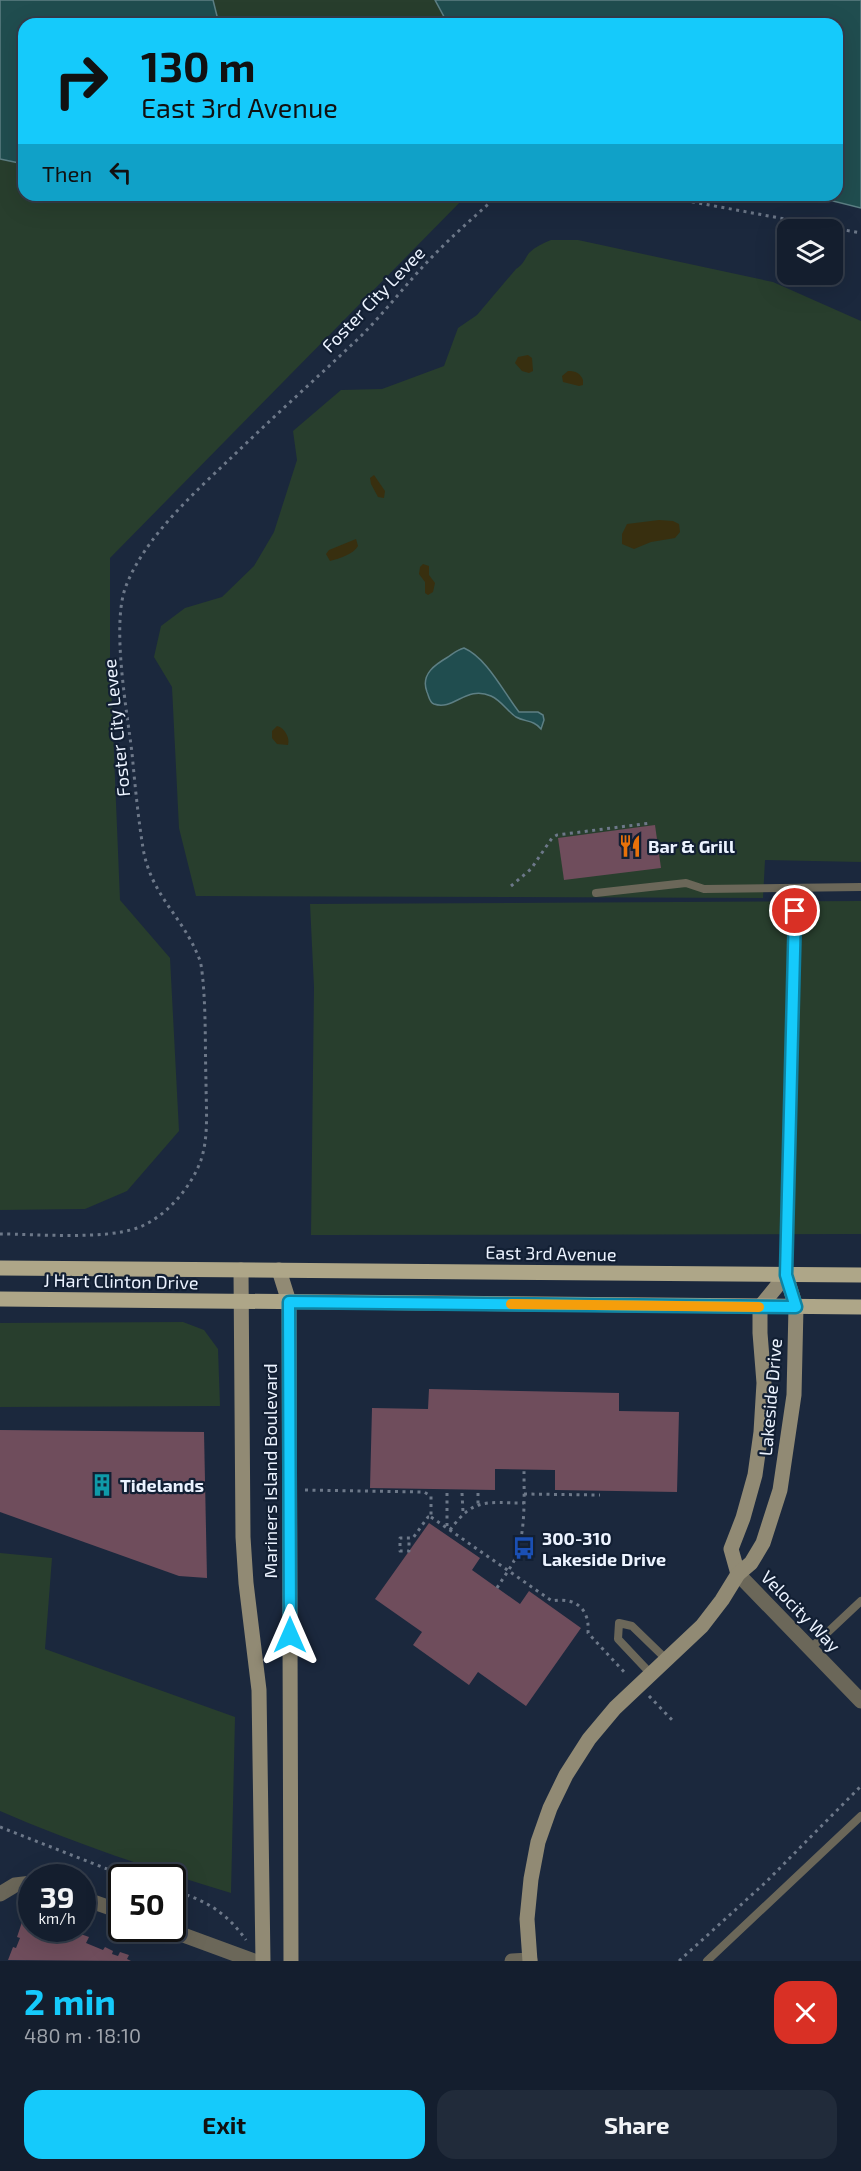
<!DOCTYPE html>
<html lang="en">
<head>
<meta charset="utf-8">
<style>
  body { margin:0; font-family:"Exo 2",sans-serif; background:#212b3a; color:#f1f3f6; height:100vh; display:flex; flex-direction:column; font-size:22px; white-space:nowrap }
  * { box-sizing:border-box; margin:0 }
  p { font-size:20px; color:#9da2aa }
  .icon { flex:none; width:33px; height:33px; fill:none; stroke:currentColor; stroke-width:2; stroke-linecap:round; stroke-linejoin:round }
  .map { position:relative; height:1961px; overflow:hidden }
  .sheet { display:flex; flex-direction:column; background:#141e2e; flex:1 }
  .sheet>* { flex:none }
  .banner { position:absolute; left:18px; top:18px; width:825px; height:183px; border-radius:18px; box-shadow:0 6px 24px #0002,0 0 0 2px #333c4a; background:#15cafb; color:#111; overflow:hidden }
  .fabs { position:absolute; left:777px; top:219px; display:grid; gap:12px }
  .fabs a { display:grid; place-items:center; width:66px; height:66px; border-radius:12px; background:#141e2e; box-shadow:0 6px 24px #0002,0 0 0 2px #333c4a; font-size:30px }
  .speed { position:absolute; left:18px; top:1864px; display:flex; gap:12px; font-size:30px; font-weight:700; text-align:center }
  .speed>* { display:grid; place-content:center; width:78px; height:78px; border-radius:50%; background:#141e2e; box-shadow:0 6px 24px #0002,0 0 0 2px #333c4a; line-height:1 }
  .speed small { font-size:15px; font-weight:400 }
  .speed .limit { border:3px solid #111; border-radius:9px; background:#fff; color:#111 }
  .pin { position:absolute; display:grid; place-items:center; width:51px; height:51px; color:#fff; margin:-26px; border:3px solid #fff; border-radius:50%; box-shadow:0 2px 6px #0007 }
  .me { position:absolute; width:66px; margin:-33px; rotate:0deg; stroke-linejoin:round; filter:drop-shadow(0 0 4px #0008) }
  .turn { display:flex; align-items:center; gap:21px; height:126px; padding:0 24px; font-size:27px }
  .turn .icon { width:78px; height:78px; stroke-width:2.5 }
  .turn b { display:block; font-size:42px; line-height:51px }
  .then { display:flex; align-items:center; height:57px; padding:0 24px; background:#0003; gap:12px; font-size:22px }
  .round { display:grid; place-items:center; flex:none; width:63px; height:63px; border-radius:18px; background:#212b3a }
  .summary { display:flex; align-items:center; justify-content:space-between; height:102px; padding:0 24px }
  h1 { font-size:36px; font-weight:700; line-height:45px; color:#15cafb }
  .cta { display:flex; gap:12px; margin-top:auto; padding:12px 24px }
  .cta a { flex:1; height:69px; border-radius:18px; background:#15cafb; color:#111; font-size:24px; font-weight:700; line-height:69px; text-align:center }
  .cta a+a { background:#212b3a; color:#f1f3f6 }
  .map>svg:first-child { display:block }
</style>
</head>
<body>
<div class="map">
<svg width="861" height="1961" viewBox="0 0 861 1961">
  <rect width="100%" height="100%" fill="#1b283d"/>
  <!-- green -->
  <g fill="#283e2d">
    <path d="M213,0H435L448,24H219Z"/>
    <path d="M0,159L24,164V195H467L110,558V657L120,900L170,958L179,1131L127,1191L85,1209L0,1210Z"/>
    <path d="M551,240H578L773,282L861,321V862L765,860L763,898L196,896L179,828L172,687L154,657L161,626L185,608L222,597L254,566L274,532L297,460L293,431L341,390L382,389L444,366L458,328L477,315L516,269C524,264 524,260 529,253C535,247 543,243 551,240Z"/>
    <path d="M861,901V1234L311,1235L314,987L310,904Z"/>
    <path d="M183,1322L204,1330L218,1349L220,1406L0,1407V1323Z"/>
    <path d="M0,1553L52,1558L45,1649L235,1717L231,1893C153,1869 75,1844 0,1811Z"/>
  </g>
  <!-- sand -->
  <g fill="#382f0f">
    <path d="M528,355L532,358L533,371L529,373L522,371L515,363L518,357Z"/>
    <path d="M568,371C576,371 580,373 583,380V385L579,386L563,382L562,376Z"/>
    <path d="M374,475L385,491L384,498L378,497L371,484L370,478Z"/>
    <path d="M659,520L673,521L679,524L680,532L675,538L651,542L634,549L622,544V534L627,524Z"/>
    <path d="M356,539L358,546C354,554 338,559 330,561L326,554L329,550Z"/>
    <path d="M423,564L429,566V575L435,583L433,592L428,595L425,593V582L419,574L420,567Z"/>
    <path d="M277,726C285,728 290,738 288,745L277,744L272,738V731Z"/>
  </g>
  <!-- water -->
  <g fill="#204d4f" stroke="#5d7f84" stroke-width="1.5">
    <path d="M0,0H213L219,24H24V164L0,159Z"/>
    <path d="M435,0H861V208L809,195H837V24H448Z"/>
    <path d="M464,648C487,658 504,693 519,712H538L543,715L544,720L541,729C534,720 525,722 516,717C507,711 502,701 491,696C466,685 454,711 434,704C429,702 429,696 427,692C420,674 436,664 448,657C454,653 457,650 464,648Z"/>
  </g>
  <!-- building -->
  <g fill="#6f4d5c">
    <path d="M655,825L661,868L564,880L558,838Z"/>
    <path d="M429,1389L619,1393V1411L679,1412L677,1492L555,1490V1470L495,1469V1490L370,1488L372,1408L428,1409Z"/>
    <path d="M0,1430L204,1432L207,1578L179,1576L0,1512Z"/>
    <path d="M429,1523L480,1558L472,1570L520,1604L529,1591L581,1628L526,1706L478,1672L469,1685L413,1645L422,1632L375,1599Z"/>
    <path d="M24,1916L32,1919V1929H58L74,1935L75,1932L89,1937L86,1943L103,1950L105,1947L113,1951L112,1954L118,1956L120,1952L129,1955L127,1959L131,1961L8,1960L13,1947L16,1948L20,1938L17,1937Z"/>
  </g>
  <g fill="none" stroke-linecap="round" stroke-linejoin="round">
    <!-- path -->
    <g stroke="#6d7889" stroke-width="3" stroke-dasharray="3 4.5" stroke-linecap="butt">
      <path d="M655,195L861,233"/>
      <path d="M511,886L531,869L552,838L557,835L651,823"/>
      <path d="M0,1234C36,1234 104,1240 137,1228C165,1218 191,1188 201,1160C209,1136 206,1107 206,1082C205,1049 206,1015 203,981C202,974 202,965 199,958C182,915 151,896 143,848C138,817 135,785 132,753C127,711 111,624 126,586C145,537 194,493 232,457C274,416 318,377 361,336C387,310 409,280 435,254C455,233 477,215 498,195"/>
      <path d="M305,1490L424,1492L431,1496V1517H428L413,1538H400V1551H409V1538"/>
      <path d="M447,1493V1527"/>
      <path d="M462,1493L463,1512"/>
      <path d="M478,1493V1504"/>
      <path d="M524,1494L600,1495"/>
      <path d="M431,1517L552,1601C576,1597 590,1609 588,1633L627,1675"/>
      <path d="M450,1530C474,1497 486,1503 524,1503"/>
      <path d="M497,1588C503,1578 510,1569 515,1559C526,1532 524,1499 524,1470"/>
      <path d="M649,1696L675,1723"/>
      <path d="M0,1827L130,1878"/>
      <path d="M172,1891C204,1898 228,1914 246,1940"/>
      <path d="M679,1961L766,1882L861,1786"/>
    </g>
    <!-- lane -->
    <g stroke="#6b6759" stroke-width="8">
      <path d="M596,893L686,883L704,889L861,887"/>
      <path d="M786,1275L795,888"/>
      <path d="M811,1648L861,1601"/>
      <path d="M651,1674L618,1639L619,1623L632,1626L666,1659"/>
      <path d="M707,1961L861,1816"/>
    </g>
    <!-- street -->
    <g stroke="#6b6759" stroke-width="15">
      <path d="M738,1574L861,1701"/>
      <path d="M0,1894L15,1885L32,1883"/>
      <path d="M82,1898L122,1912"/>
      <path d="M167,1929L254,1961"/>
      <path d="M512,1961L530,1960"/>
    </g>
    <!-- secondary -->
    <g stroke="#918a74" stroke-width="15">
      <path d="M241,1270L243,1537L246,1583L259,1690L263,1961"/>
      <path d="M279,1270L289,1302L291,1961"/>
      <path d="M738,1574L731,1549L743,1518L755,1475L761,1432L764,1383L760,1333V1307L786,1275"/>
      <path d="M530,1961L527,1919L531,1879L538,1842L550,1808L566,1775L589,1739L615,1708L702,1626L722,1600L738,1574L751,1563L763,1543L780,1490L794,1395L796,1307L786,1275"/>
    </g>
    <!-- primary -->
    <g stroke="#aea688" stroke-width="15">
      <path d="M0,1268L861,1275"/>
      <path d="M0,1299L861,1307"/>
    </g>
  </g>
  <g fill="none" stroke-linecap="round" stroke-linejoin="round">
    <!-- route casing -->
    <g stroke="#0e83a3" stroke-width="15">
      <path id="route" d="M290,1635L289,1302L796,1307L786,1275L795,911"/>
    </g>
    <!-- route -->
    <use href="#route" stroke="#15cafb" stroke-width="10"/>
    <!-- slow -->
    <path stroke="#f59e0b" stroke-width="10" d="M511,1304L759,1307"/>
  </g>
  <!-- icons -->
  <defs>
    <g id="restaurant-bare" transform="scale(1.8)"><path d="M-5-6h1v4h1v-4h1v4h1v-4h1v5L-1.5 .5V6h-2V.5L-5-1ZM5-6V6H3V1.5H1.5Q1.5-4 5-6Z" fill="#e8710a" stroke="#121f33" stroke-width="2.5" paint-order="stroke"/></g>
    <g id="building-bare" transform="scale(1.8)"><path d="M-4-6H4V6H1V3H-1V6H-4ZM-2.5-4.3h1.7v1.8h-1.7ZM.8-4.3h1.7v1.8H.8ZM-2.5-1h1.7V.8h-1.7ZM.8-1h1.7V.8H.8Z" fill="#0f9aa8" stroke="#121f33" stroke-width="2.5" paint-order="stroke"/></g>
    <g id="bus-bare" transform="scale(1.8)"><path d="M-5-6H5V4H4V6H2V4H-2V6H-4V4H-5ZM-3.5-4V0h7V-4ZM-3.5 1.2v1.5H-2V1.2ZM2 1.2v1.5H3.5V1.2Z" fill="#1a4fb4" stroke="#121f33" stroke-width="2.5" paint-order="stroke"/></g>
  </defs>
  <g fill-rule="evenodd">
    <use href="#restaurant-bare" x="630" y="846"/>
    <use href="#building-bare" x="102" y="1485"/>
    <use href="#bus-bare" x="524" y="1548"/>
  </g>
  <g text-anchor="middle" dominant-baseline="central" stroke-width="4.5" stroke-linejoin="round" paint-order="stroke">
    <!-- street labels -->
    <g font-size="18" fill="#ecf3ff" stroke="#121f33">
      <text transform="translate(373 299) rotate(-46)">Foster City Levee</text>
      <text transform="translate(116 728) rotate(-96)">Foster City Levee</text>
      <text transform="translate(551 1253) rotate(1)">East 3rd Avenue</text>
      <text transform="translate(121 1281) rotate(1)">J Hart Clinton Drive</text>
      <text transform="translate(770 1397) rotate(-85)">Lakeside Drive</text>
      <text transform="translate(270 1471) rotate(-90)">Mariners Island Boulevard</text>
      <text transform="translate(801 1611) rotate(46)">Velocity Way</text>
    </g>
    <!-- poi labels -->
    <g font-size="18" font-weight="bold" fill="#ecf3ff" stroke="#121f33" text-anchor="start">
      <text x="648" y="846">Bar &amp; Grill</text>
      <text x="120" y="1485">Tidelands</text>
      <text x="542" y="1538">300-310<tspan x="542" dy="21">Lakeside Drive</tspan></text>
    </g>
  </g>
</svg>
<div class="fabs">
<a><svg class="icon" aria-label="layers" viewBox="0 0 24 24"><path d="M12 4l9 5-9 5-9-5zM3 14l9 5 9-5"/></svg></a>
</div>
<div class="speed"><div>39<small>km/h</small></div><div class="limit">50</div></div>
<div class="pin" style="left:795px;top:911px;background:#d93025"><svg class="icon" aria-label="arrive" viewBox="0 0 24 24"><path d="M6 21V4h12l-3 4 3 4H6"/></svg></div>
<svg class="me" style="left:290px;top:1635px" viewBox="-20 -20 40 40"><path d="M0-17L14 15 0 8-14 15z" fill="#15cafb" stroke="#fff" stroke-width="4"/></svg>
<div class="banner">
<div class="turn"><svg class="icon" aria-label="right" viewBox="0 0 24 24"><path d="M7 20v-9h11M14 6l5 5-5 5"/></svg><div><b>130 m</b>East 3rd Avenue</div></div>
<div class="then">Then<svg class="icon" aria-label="left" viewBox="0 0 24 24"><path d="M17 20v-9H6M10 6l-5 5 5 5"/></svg></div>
</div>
</div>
<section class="sheet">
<div class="summary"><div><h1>2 min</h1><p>480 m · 18:10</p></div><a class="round" style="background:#d93025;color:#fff"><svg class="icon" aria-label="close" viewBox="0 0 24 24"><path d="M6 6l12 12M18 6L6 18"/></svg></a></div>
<div class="cta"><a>Exit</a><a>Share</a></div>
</section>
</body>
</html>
